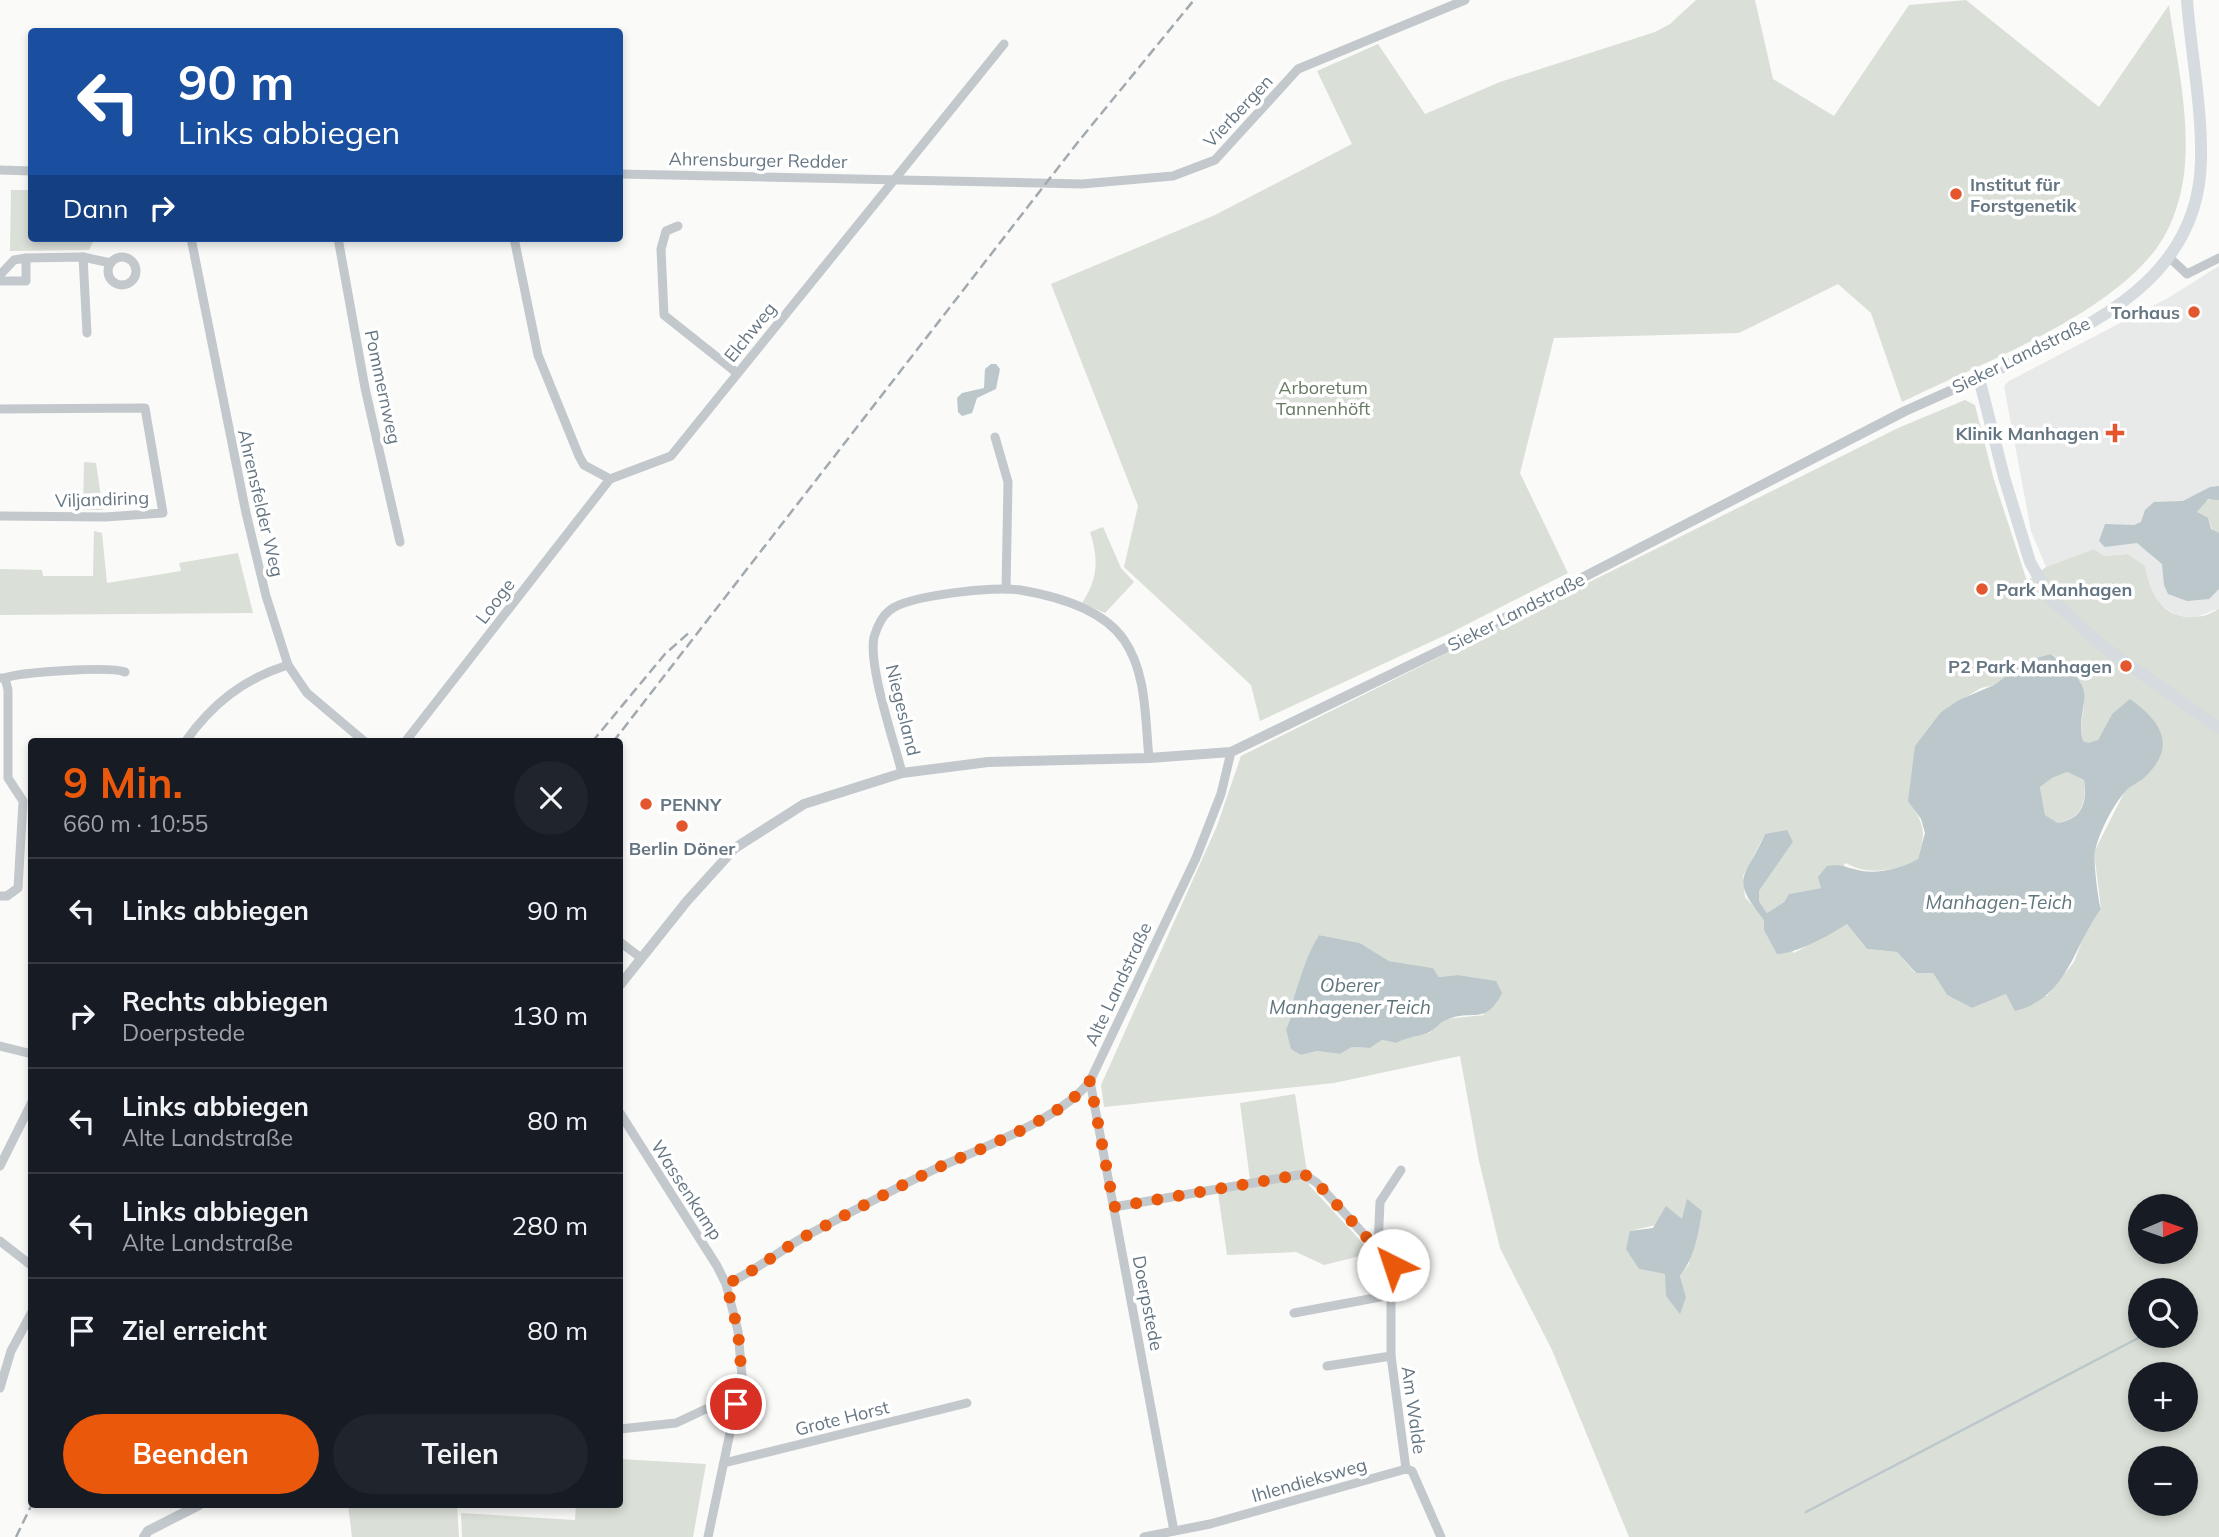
<!DOCTYPE html>
<html lang="de">
<head>
<meta charset="utf-8">
<style>
  body { margin:0; font-family:Mulish,sans-serif; background:#20242c; color:#f1f3f6; height:100vh; display:flex; flex-direction:column; font-size:26px; white-space:nowrap }
  * { box-sizing:border-box; margin:0 }
  p { font-size:23px; color:#9ea1a6 }
  .icon { flex:none; width:38px; height:38px; fill:none; stroke:currentColor; stroke-width:2; stroke-linecap:round; stroke-linejoin:round }
  .map { position:relative; flex:1; overflow:hidden }
  .panel { position:absolute; left:28px; top:738px; width:595px; height:770px; display:flex; flex-direction:column; background:#171b24; border-radius:7px; box-shadow:0 4px 10px #0003 }
  .panel>* { flex:none }
  .hud { position:absolute; left:28px; top:28px; width:595px; height:214px; border-radius:7px; box-shadow:0 4px 10px #0003; background:#1a4fa0; color:#fff; overflow:hidden }
  .needle { width:46px; rotate:88deg }
  .tools { position:absolute; left:2128px; top:1194px; display:grid; gap:14px }
  .tools a { display:grid; place-items:center; width:70px; height:70px; border-radius:50%; background:#171b24; box-shadow:0 4px 10px #0003; font-size:35px }
  .pin { position:absolute; display:grid; place-items:center; width:60px; height:60px; color:#fff; margin:-30px; border:4px solid #fff; border-radius:50%; box-shadow:0 2px 7px #0007 }
  .me { position:absolute; width:77px; margin:-38px; rotate:319deg; stroke-linejoin:round; filter:drop-shadow(0 0 5px #0008) }
  .turn { display:flex; align-items:center; gap:24px; height:147px; padding:0 35px; font-size:32px }
  .turn .icon { width:91px; height:91px; stroke-width:2.5 }
  .turn b { display:block; font-size:49px; line-height:60px }
  .then { display:flex; align-items:center; height:66px; padding:0 35px; background:#0003; gap:14px; font-size:26px }
  .round { display:grid; place-items:center; flex:none; width:74px; height:74px; border-radius:37px; background:#20242c }
  .summary { display:flex; align-items:center; justify-content:space-between; height:119px; padding:0 35px }
  h1 { font-size:42px; font-weight:700; line-height:52px; color:#ea580c }
  .action { display:flex; gap:14px; margin-top:auto; padding:14px 35px }
  .action a { flex:1; height:80px; border-radius:42px; background:#ea580c; color:#fff; font-size:28px; font-weight:700; line-height:80px; text-align:center }
  .action a+a { background:#20242c; color:#f1f3f6 }
  ul { padding:0; list-style:none }
  li { display:flex; align-items:center; gap:21px; height:105px; padding:0 35px; border-top:2px solid #363941 }
  li div { flex:1 }
  li b { display:block; font-size:26px }
  li em { font-style:normal }
  .map>svg:first-child { display:block }
</style>
</head>
<body>
<div class="map">
<svg width="2219" height="1537" viewBox="0 0 2219 1537">
  <rect width="100%" height="100%" fill="#fafaf8"/>
  <!-- built -->
  <path fill="#e8e9e9" d="M2219,266V608L2195,618L2177,615L2160,605L2150,588L2145,566L2128,554L2104,556L2094,549L2046,567L2031,531L2004,386L2009,381L2168,298Z"/>
  <!-- green -->
  <g fill="#dadfd7" fill-rule="evenodd">
    <path d="M1696,0H1755L1773,79L1834,116L1909,5L1966,0L2099,107L2169,5C2176,57 2189,110 2185,164C2183,192 2174,225 2156,249C2104,318 1980,364 1902,402L1871,313L1838,284L1739,333L1554,338L1520,473L1568,573L1450,633L1260,721L1251,685L1124,567L1138,506L1051,284L1215,215L1352,144L1317,71L1378,44L1425,114L1500,82L1655,32L1670,24Z"/>
    <path d="M11,190H31L32,238H95L89,250L10,251Z"/>
    <path d="M1965,400L1975,405L1994,480L2027,581L2046,567L2094,549L2104,556L2128,554L2145,566C2148,579 2150,591 2159,602C2172,620 2202,622 2219,608V1537H1629L1552,1350L1500,1248L1479,1161L1460,1056L1334,1083L1104,1107L1101,1085L1217,826L1241,756L1898,428ZM2052,654C2066,666 2086,681 2084,703C2083,720 2079,722 2083,741L2088,744L2098,740L2112,714L2142,779L2125,791L2094,852L2101,909L2088,925L2074,962L2047,996L2006,994L1972,1008L1947,995L1933,973H1915L1897,952L1867,949L1847,924L1794,953L1745,897L1743,876L1765,834L1793,842L1759,891V901L1767,913L1784,902L1789,894L1821,888L1846,863C1867,876 1897,871 1918,859C1926,831 1925,826 1909,801L1941,712L1981,688L1994,685L2028,660ZM1319,935L1360,943L1389,961L1433,968L1439,977L1457,975L1484,1015L1446,1019L1429,1033L1412,1034L1396,1043L1382,1040L1370,1048L1352,1047L1340,1054L1317,1051L1301,1055L1286,1029C1293,1017 1290,1008 1294,997C1303,973 1306,957 1319,935ZM2140,1206H2186V1251H2140ZM1682,1219L1689,1264L1680,1276L1686,1297L1665,1274L1639,1269L1630,1231ZM2140,1290H2186V1335H2140ZM2140,1374H2186V1419H2140ZM2140,1458H2186V1503H2140Z"/>
    <path d="M84,462L96,463L103,510H83Z"/>
    <path d="M2214,498L2219,500V533H2214L2210,522L2197,513L2204,502Z"/>
    <path d="M1103,527L1121,568L1134,582L1105,613L1082,603C1098,579 1099,560 1090,532Z"/>
    <path d="M94,531L102,533L107,583L181,571L179,563L238,553L253,613L0,615V569L42,570L43,576H93Z"/>
    <path d="M2067,772L2084,780C2086,803 2083,817 2058,823L2045,815L2040,787L2052,778Z"/>
    <path d="M1295,1094L1309,1185L1372,1253L1324,1265L1296,1252L1227,1255L1218,1193L1251,1188L1240,1103Z"/>
    <path d="M620,1459L706,1464L693,1537H462L461,1513L575,1520L576,1505H620Z"/>
    <path d="M348,1505H457L459,1537H352Z"/>
  </g>
  <!-- water -->
  <g fill="#bbc7cb" fill-rule="evenodd">
    <path d="M991,364H996L1000,369L996,389L977,398L972,413L962,416L958,412L957,398L962,393L984,388L985,369Z"/>
    <path d="M2219,486V500L2208,499L2197,512L2208,518L2211,529L2219,533V589L2209,599L2187,601L2168,594L2164,585L2162,564L2137,543L2105,547L2099,541L2105,524L2134,525L2141,522L2145,510L2154,502L2183,501L2210,487Z"/>
    <path d="M2051,654C2066,667 2088,680 2084,702C2082,718 2079,725 2083,741L2088,743L2098,740L2112,714L2130,699C2162,722 2177,746 2145,777C2139,783 2129,786 2124,793C2112,807 2099,833 2095,851C2093,857 2098,902 2101,909C2072,947 2069,997 2015,1011L2006,994L1972,1008L1947,995L1933,973H1916L1897,952L1867,949L1847,924C1828,936 1798,953 1777,954L1764,930V920C1728,876 1746,878 1765,834L1787,830L1793,842L1759,891V901L1767,913L1784,902L1789,894L1821,888L1818,877L1827,866C1844,864 1843,867 1858,870C1876,875 1902,868 1918,859L1925,833L1921,819L1908,801L1915,746L1941,712L1959,700L1994,685L2028,660ZM2067,772L2084,780C2087,803 2083,818 2058,823L2045,815L2040,787L2052,778Z"/>
    <path d="M1319,935L1360,943L1389,961L1433,968L1439,977L1457,975L1496,981L1502,993C1485,1027 1472,1008 1446,1020C1439,1023 1434,1031 1427,1033C1416,1037 1407,1037 1396,1043L1382,1040L1370,1048L1352,1047L1340,1054L1317,1051L1301,1055L1291,1049L1286,1029C1293,1017 1290,1008 1294,997C1302,974 1306,956 1319,935Z"/>
    <path d="M1687,1199L1702,1211C1698,1235 1695,1256 1680,1276L1686,1297L1680,1314L1666,1296L1665,1274L1639,1269L1626,1249L1630,1231L1653,1228L1666,1206L1682,1219Z"/>
  </g>
  <g fill="none" stroke-linecap="round" stroke-linejoin="round">
    <!-- stream -->
    <g stroke="#bbc7cb" stroke-width="2.5">
      <path d="M1888,1469L2144,1335"/>
      <path d="M1806,1512L1886,1470"/>
    </g>
    <!-- minor -->
    <g stroke="#c3c8cc" stroke-width="9">
      <path d="M0,170L32,171"/>
      <path d="M620,174L1082,184L1173,176L1215,160L1298,69L1465,0"/>
      <path d="M678,226L666,231L661,249L664,315L737,373"/>
      <path d="M191,238L246,513L266,596L288,665L307,693L365,742"/>
      <path d="M338,238L365,388L400,542"/>
      <path d="M514,238L538,355L579,456L584,465L610,479"/>
      <path d="M83,257L87,333"/>
      <circle cx="122" cy="271" r="14"/>
      <path d="M2171,259L2187,274L2219,258"/>
      <path d="M0,275L14,260L26,258"/>
      <path d="M0,281H26V258L83,257L111,263"/>
      <path d="M0,409L145,408L163,513L105,517L0,516"/>
      <path d="M995,437L1008,482L1006,589"/>
      <path d="M610,479L671,456L1004,44"/>
      <path d="M0,678H5L8,690V778L23,801L18,888L7,896H0"/>
      <path d="M5,678C21,672 110,666 125,672"/>
      <path d="M185,742C212,704 243,679 288,665"/>
      <path d="M405,742L610,479"/>
      <path d="M902,773C894,741 868,666 874,637C877,627 882,616 890,610C909,595 996,586 1020,590C1056,596 1102,608 1124,640C1147,673 1145,720 1149,758"/>
      <path d="M620,942L641,958"/>
      <path d="M0,1046L32,1054"/>
      <path d="M1090,1081L1174,1531"/>
      <path d="M620,1113L717,1266L726,1284L738,1331L742,1376L708,1537"/>
      <path d="M0,1166L32,1102"/>
      <path d="M1114,1207L1304,1174L1317,1183L1370,1241L1378,1247L1391,1250V1356L1406,1469"/>
      <path d="M0,1241L32,1266"/>
      <path d="M1378,1247L1380,1202L1401,1170"/>
      <path d="M726,1284C755,1272 777,1252 804,1237C847,1214 890,1191 933,1170C978,1149 1062,1119 1090,1081L1196,858L1221,794L1231,752"/>
      <path d="M1294,1313L1391,1295"/>
      <path d="M1327,1366L1391,1356"/>
      <path d="M0,1388L11,1351L32,1312"/>
      <path d="M620,1429L676,1423L723,1401L736,1403"/>
      <path d="M724,1463L967,1403"/>
      <path d="M1144,1537L1210,1524L1406,1469L1412,1471L1441,1537"/>
    </g>
    <!-- tertiary -->
    <g stroke="#c3c8cc" stroke-width="10">
      <path d="M620,985L687,901L735,848L804,804L902,773L988,762L1149,758L1231,752L1464,639L1905,411L1979,378"/>
      <path d="M144,1537L148,1531L199,1505"/>
    </g>
    <!-- secondary -->
    <path stroke="#d6dbdf" stroke-width="12" d="M2187,0C2191,53 2202,106 2201,160C2199,287 2077,332 1979,378L2004,477L2030,562L2051,599L2101,645L2219,728"/>
    <!-- rail -->
    <g stroke="#a2aab0" stroke-width="2.5" stroke-dasharray="10 5" stroke-linecap="butt">
      <path d="M592,742L665,654L691,631"/>
      <path d="M613,742L1078,142L1194,0"/>
      <path d="M16,1537L32,1504"/>
    </g>
  </g>
  <g fill="none" stroke-linecap="round" stroke-linejoin="round">
    <!-- route -->
    <path stroke="#ea580c" stroke-width="12" stroke-dasharray="0 21.6" d="M736,1404C746,1360 738,1327 726,1284C755,1272 777,1252 804,1237C847,1214 890,1191 933,1170C978,1149 1062,1119 1090,1081L1114,1207L1304,1174L1317,1183L1370,1241L1378,1247L1391,1250L1393,1265"/>
  </g>
  <!-- markers -->
  <g fill="#e4572e" stroke="#fff" stroke-width="2.5">
    <circle cx="1956" cy="194" r="7"/>
    <circle cx="2194" cy="312" r="7"/>
    <path d="M2111.5 422.5h7v7h7v7h-7v7h-7v-7h-7v-7h7z"/>
    <circle cx="1982" cy="589" r="7"/>
    <circle cx="2126" cy="666" r="7"/>
    <circle cx="646" cy="804" r="7"/>
    <circle cx="682" cy="826" r="7"/>
  </g>
  <g text-anchor="middle" dominant-baseline="central" stroke-width="7" stroke-linejoin="round" paint-order="stroke">
    <!-- street labels -->
    <g font-size="18" fill="#657683" stroke="#fff">
      <text transform="translate(1238 111) rotate(-47)">Vierbergen</text>
      <text transform="translate(758 160) rotate(1)">Ahrensburger Redder</text>
      <text transform="translate(750 332) rotate(-51)">Elchweg</text>
      <text transform="translate(2021 355) rotate(-26)">Sieker Landstraße</text>
      <text transform="translate(383 387) rotate(78)">Pommernweg</text>
      <text transform="translate(102 499) rotate(-2)">Viljandiring</text>
      <text transform="translate(261 503) rotate(77)">Ahrensfelder Weg</text>
      <text transform="translate(495 601) rotate(-53)">Looge</text>
      <text transform="translate(1516 612) rotate(-27)">Sieker Landstraße</text>
      <text transform="translate(903 710) rotate(76)">Niegesland</text>
      <text transform="translate(1118 984) rotate(-65)">Alte Landstraße</text>
      <text transform="translate(687 1190) rotate(57)">Wassenkamp</text>
      <text transform="translate(1148 1303) rotate(79)">Doerpstede</text>
      <text transform="translate(1414 1410) rotate(82)">Am Walde</text>
      <text transform="translate(842 1418) rotate(-14)">Grote Horst</text>
      <text transform="translate(1309 1480) rotate(-16)">Ihlendieksweg</text>
    </g>
    <!-- poi labels -->
    <g font-size="18" font-weight="bold" fill="#657683" stroke="#fff" text-anchor="start">
      <text x="1970" y="184">Institut für<tspan x="1970" dy="21">Forstgenetik</tspan></text>
      <text x="2180" y="312" text-anchor="end">Torhaus</text>
      <text x="2099" y="433" text-anchor="end">Klinik Manhagen</text>
      <text x="1996" y="589">Park Manhagen</text>
      <text x="2112" y="666" text-anchor="end">P2 Park Manhagen</text>
      <text x="660" y="804">PENNY</text>
      <text x="682" y="848" text-anchor="middle">Berlin Döner</text>
    </g>
    <!-- park labels -->
    <g font-size="18" fill="#687a64" stroke="#fff">
      <text x="1323" y="387">Arboretum<tspan x="1323" dy="21">Tannenhöft</tspan></text>
    </g>
    <!-- water labels -->
    <g font-size="19" font-style="italic" fill="#60757c" stroke="#fff">
      <text x="1999" y="902">Manhagen-Teich</text>
      <text x="1350" y="985">Oberer<tspan x="1350" dy="22">Manhagener Teich</tspan></text>
    </g>
  </g>
</svg>
<div class="tools">
<a><svg class="needle" viewBox="-14 -14 28 28"><path d="M0-13l5 13h-10z" fill="#e53935"/><path d="M0 13l5-13h-10z" fill="#9ea1a6"/></svg></a>
<a><svg class="icon" aria-label="search" viewBox="0 0 24 24"><circle cx="10" cy="10" r="6"/><path d="M15 15l6 6"/></svg></a>
<a>+</a>
<a>−</a>
</div>
<div class="pin" style="left:736px;top:1404px;background:#d93025"><svg class="icon" aria-label="arrive" viewBox="0 0 24 24"><path d="M6 21V4h12l-3 4 3 4H6"/></svg></div>
<svg class="me" style="left:1393px;top:1265px" viewBox="-20 -20 40 40"><circle r="19" fill="#fff"/><path d="M0-13L10 11 0 6-10 11z" fill="#ea580c"/></svg>
<div class="hud">
<div class="turn"><svg class="icon" aria-label="left" viewBox="0 0 24 24"><path d="M17 20v-9H6M10 6l-5 5 5 5"/></svg><div><b>90 m</b>Links abbiegen</div></div>
<div class="then">Dann<svg class="icon" aria-label="right" viewBox="0 0 24 24"><path d="M7 20v-9h11M14 6l5 5-5 5"/></svg></div>
</div>
<section class="panel">
<div class="summary"><div><h1>9 Min.</h1><p>660 m · 10:55</p></div><a class="round"><svg class="icon" aria-label="close" viewBox="0 0 24 24"><path d="M6 6l12 12M18 6L6 18"/></svg></a></div>
<ul>
<li><svg class="icon" aria-label="left" viewBox="0 0 24 24"><path d="M17 20v-9H6M10 6l-5 5 5 5"/></svg><div><b>Links abbiegen</b></div><em>90 m</em></li>
<li><svg class="icon" aria-label="right" viewBox="0 0 24 24"><path d="M7 20v-9h11M14 6l5 5-5 5"/></svg><div><b>Rechts abbiegen</b><p>Doerpstede</p></div><em>130 m</em></li>
<li><svg class="icon" aria-label="left" viewBox="0 0 24 24"><path d="M17 20v-9H6M10 6l-5 5 5 5"/></svg><div><b>Links abbiegen</b><p>Alte Landstraße</p></div><em>80 m</em></li>
<li><svg class="icon" aria-label="left" viewBox="0 0 24 24"><path d="M17 20v-9H6M10 6l-5 5 5 5"/></svg><div><b>Links abbiegen</b><p>Alte Landstraße</p></div><em>280 m</em></li>
<li><svg class="icon" aria-label="arrive" viewBox="0 0 24 24"><path d="M6 21V4h12l-3 4 3 4H6"/></svg><div><b>Ziel erreicht</b></div><em>80 m</em></li>
</ul>
<div class="action"><a>Beenden</a><a>Teilen</a></div>
</section>
</div>
</body>
</html>
